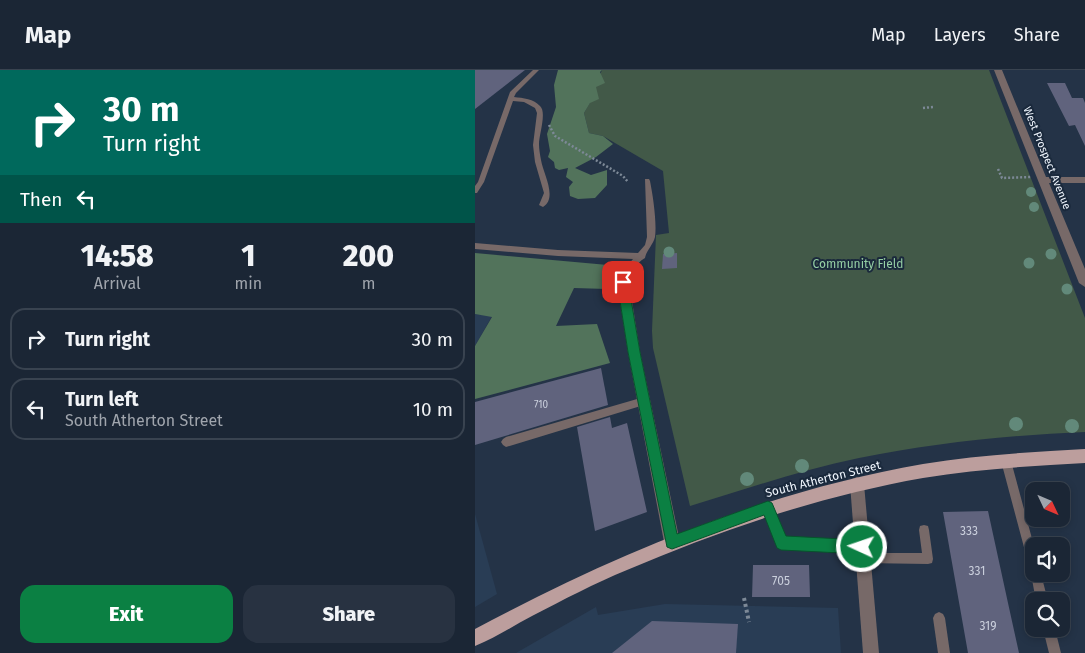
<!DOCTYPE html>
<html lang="en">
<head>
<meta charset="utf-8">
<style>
  body { margin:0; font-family:"Fira Sans",sans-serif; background:#283241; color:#f1f3f6; height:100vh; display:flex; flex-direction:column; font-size:19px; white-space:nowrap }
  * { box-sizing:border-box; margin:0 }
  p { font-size:16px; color:#a0a5ad }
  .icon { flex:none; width:28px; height:28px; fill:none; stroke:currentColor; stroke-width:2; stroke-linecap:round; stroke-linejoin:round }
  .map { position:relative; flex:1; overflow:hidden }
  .side { display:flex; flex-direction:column; background:#1b2635; width:475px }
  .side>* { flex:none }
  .top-card { background:#00695c; color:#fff; overflow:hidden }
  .needle { width:32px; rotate:134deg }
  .buttons { position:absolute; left:550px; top:412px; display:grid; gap:10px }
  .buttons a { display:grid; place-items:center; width:45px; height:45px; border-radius:10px; background:#1b2635; box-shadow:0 2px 8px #0003,0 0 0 1px #394350; font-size:25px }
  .pin { position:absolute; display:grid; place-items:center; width:42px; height:42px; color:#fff; margin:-21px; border-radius:10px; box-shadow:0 2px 8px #0006 }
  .me { position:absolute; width:55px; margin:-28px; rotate:273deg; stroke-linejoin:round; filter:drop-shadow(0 0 4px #0008) }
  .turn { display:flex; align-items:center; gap:18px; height:105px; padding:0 20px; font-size:22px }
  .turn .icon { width:65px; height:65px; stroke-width:2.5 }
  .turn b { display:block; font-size:35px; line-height:42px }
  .then { display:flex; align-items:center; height:48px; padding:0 20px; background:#0003; gap:10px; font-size:19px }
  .eta { display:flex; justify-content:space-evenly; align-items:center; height:85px; text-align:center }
  .eta b { font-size:30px; font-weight:800; line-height:35px }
  .action { display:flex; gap:10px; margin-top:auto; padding:10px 20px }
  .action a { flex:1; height:58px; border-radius:15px; background:#0b8043; color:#fff; font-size:20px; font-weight:800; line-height:58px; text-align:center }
  .action a+a { background:#283241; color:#f1f3f6 }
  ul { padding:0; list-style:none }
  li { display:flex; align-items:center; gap:15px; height:62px; margin:0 10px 8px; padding:0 10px; border:2px solid #394350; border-radius:15px }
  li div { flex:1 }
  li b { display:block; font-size:19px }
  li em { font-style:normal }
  header { display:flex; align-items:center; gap:30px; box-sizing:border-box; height:70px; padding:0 25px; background:#1b2635; border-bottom:1px solid #394350 }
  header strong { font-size:24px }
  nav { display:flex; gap:28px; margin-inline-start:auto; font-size:18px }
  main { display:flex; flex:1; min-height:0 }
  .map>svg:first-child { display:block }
</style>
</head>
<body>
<header>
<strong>Map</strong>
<nav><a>Map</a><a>Layers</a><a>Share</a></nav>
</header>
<main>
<section class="side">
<div class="top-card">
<div class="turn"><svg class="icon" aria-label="right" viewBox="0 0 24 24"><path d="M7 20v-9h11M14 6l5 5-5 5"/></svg><div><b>30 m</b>Turn right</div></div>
<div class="then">Then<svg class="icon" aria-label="left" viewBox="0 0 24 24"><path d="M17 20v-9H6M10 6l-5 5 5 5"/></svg></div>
</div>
<div class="eta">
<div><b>14:58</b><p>Arrival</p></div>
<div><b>1</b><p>min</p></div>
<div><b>200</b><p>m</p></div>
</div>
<ul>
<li><svg class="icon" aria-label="right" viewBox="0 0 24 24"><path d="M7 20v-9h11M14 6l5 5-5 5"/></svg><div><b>Turn right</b></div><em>30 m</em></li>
<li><svg class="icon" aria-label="left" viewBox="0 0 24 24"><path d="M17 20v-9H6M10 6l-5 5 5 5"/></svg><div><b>Turn left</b><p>South Atherton Street</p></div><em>10 m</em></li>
</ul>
<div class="action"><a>Exit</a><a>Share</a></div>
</section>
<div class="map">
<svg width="610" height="583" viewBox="0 0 610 583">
  <rect width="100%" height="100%" fill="#243347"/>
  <!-- built -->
  <g fill="#293d55">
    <path d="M0,244L17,246L0,276Z"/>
    <path d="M0,444L22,524L0,537Z"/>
    <path d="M190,534L363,538L366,583H41L121,537L123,545Z"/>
  </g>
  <!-- green -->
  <path fill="#425948" d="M127,0H514L610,248V362C534,365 458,373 384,388C326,400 271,419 215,436L178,278L177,261L181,165L194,163L188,101L128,66L114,63L109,43L121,22L120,17Z"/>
  <!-- forest -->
  <g fill="#52735b">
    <path d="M83,0H127L125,2L130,13L121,17L124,29L115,33L109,43L114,63L128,66L138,74L121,87L100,98L116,105L132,100V115L120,128L103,129L95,126L94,117L98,112L91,107L93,98L84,100L80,98L79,92L73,87L75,81L72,64L81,37L79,15Z"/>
    <path d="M0,183L144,196L132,219L99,218L81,256L122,254L135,293L0,329V276L17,247L0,244Z"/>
  </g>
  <!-- building -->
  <g fill="#60637d">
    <path d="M0,0H50L0,39Z"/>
    <path d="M572,13H590L597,28H608L610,33V76L600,55L594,56Z"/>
    <path d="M202,183V198L187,199L188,184Z"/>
    <path d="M126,298L133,335L0,375V332Z"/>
    <path d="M135,347L137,358L152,353L172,442L120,461L102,357Z"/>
    <path d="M513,441L533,533L544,583H493L468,442Z"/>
    <path d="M278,495H334L335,527H277Z"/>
    <path d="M177,551L263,554L261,583H137Z"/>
  </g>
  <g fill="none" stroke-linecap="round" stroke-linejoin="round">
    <!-- path-far1 -->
    <g stroke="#7d8997" stroke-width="2.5" stroke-dasharray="2 2" stroke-linecap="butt">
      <path d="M448,38L458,37"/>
      <path d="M74,55L80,66L148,106L153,112"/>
      <path d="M523,99L527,108L556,107"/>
    </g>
    <!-- path -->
    <path stroke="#7d8997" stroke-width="4" stroke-dasharray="3 3" stroke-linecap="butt" d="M269,528L274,552"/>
    <!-- service -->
    <g fill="#776968" fill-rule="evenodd">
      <path d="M58,0H64L41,23L39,27C48,28 59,29 65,36C72,42 64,65 64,74C64,79 65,85 66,90C68,103 83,128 68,137L64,135L69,123L60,92L58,75L62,43L60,38L49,32L38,31L9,112L2,123H0V116L3,112L35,22Z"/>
      <path d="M170,109H174L175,111C178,126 182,153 180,167C178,175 171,181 170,188C160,193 156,205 151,214L148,215L144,212L152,196L158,189L83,186L0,179V173L83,180L163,183L170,175L172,167Z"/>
      <path d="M169,327L172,328L174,331L172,334L169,335L31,377L28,375L26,372L28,369L31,367Z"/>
      <path d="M531,386L534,388L536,391L559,476V504H566L573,531H561L556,504L557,501L554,496L526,391L528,388Z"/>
      <path d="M293,432L297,433L310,468L387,472L391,473L392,477L391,481L387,482L307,478L303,477L288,437L289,433Z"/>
      <path d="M449,455L453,456L454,460L458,489L457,493L453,494L388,493L384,492L383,488L384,484L388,483H447L444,460L445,456Z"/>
      <path d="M464,542L468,544L470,548L475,583H463L458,548L460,544Z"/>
      <path d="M568,559H580L586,583H574Z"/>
    </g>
    <!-- minor -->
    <g fill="#776968" fill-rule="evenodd">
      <path d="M519,0H527L571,107H610V113H574L610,199V217L604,213Z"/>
      <path d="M148,208L154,212L165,282L205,472L202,477L197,480L192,477L189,472L153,282L142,212Z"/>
      <path d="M382,407L387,409L389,414L404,583H388L375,414L377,409Z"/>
    </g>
    <!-- primary -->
    <path fill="#bc9e9d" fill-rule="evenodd" d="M610,379V393C556,396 502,399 448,408C346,426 248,459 152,500C120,513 88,530 57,546C38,556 20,568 0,576V559C142,483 289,422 448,394C502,385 556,382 610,379Z"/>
  </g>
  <!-- trees -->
  <g fill="#62897a">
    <circle cx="556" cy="122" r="5"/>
    <circle cx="559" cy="137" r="5"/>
    <circle cx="194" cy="182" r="5.5"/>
    <circle cx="576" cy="184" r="5.5"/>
    <circle cx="554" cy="193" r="5.5"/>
    <circle cx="592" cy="219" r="5.5"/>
    <circle cx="541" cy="354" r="7"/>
    <circle cx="597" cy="356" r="7"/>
    <circle cx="327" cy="396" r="7"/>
    <circle cx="272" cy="409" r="7"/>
  </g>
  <!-- route -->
  <path fill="#0b8043" stroke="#07532c" d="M148,208L153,212L165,282L202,464L293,431L297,433L311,466L387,470L392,472L394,477L392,482L387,484L306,480L302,478L289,445L197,479L192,477L153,282L142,212Z"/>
  <g text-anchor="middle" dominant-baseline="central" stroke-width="4" stroke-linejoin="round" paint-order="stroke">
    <!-- number labels -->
    <g font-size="10" fill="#cbd0dd">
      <text x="66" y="335">710</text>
    </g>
    <!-- far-street labels -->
    <g font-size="11" fill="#eff5fd" stroke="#1a293c">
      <text transform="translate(572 88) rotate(68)">West Prospect Avenue</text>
    </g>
    <!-- park labels -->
    <g font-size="12" fill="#95cfa4" stroke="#1a293c">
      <text x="383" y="194">Community Field</text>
    </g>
    <!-- street labels -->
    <g font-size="12" fill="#eff5fd" stroke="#1a293c">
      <text transform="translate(348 409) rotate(-14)">South Atherton Street</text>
    </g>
    <!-- near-number labels -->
    <g font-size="12" fill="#cbd0dd">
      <text x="494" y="461">333</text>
      <text x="502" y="501">331</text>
      <text x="306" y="511">705</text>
      <text x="513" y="556">319</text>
    </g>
  </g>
</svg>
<div class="buttons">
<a><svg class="needle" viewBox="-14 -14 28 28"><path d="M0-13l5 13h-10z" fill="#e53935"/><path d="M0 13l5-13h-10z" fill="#a0a5ad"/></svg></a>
<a><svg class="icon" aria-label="sound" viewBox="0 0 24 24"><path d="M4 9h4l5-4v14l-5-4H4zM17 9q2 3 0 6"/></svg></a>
<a><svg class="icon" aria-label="search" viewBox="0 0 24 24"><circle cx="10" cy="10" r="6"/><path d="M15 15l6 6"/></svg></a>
</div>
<div class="pin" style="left:148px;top:212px;background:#d93025"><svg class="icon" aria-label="arrive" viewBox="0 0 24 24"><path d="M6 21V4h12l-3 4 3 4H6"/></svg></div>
<svg class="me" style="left:387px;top:477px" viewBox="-20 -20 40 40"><circle r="17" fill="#0b8043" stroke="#fff" stroke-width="3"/><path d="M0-11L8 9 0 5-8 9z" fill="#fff"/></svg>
</div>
</main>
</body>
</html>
